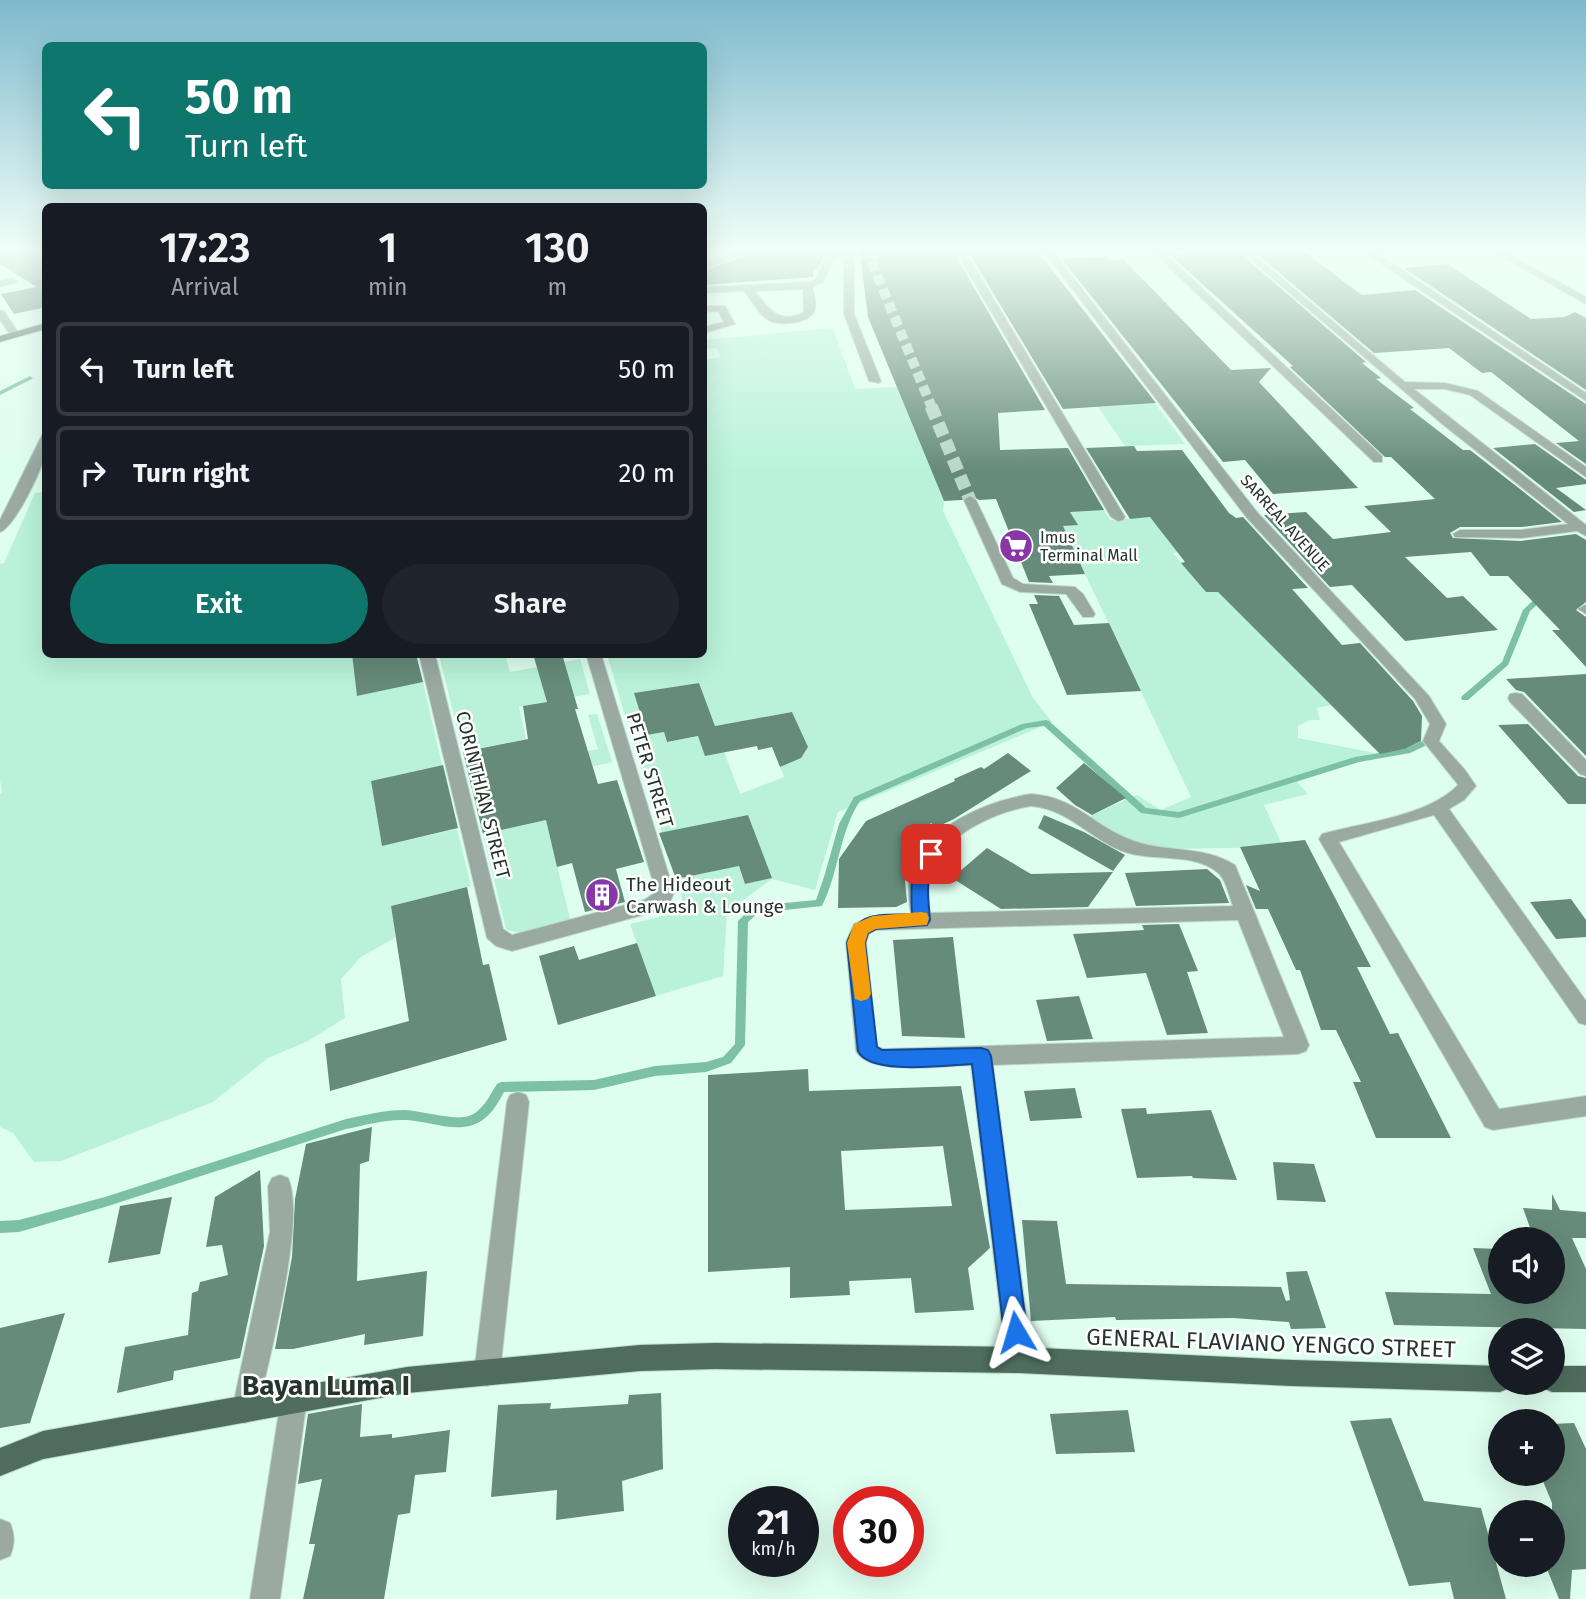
<!DOCTYPE html>
<html lang="en">
<head>
<meta charset="utf-8">
<style>
  body { margin:0; font-family:"Fira Sans",sans-serif; background:#20242c; color:#f1f3f6; height:100vh; display:flex; flex-direction:column; font-size:26px; white-space:nowrap }
  * { box-sizing:border-box; margin:0 }
  p { font-size:23px; color:#9ea1a6 }
  .icon { flex:none; width:38px; height:38px; fill:none; stroke:currentColor; stroke-width:2; stroke-linecap:round; stroke-linejoin:round }
  .map { position:relative; flex:1; overflow:hidden }
  .details { position:absolute; left:42px; top:203px; width:665px; height:455px; display:flex; flex-direction:column; background:#171b24; border-radius:10px; box-shadow:0 7px 28px #0002 }
  .details>* { flex:none }
  .banner { position:absolute; left:42px; top:42px; width:665px; height:147px; border-radius:10px; box-shadow:0 7px 28px #0002; background:#0f766e; color:#fff; overflow:hidden }
  .tools { position:absolute; left:1488px; top:1227px; display:grid; gap:14px }
  .tools a { display:grid; place-items:center; width:77px; height:77px; border-radius:50%; background:#171b24; box-shadow:0 7px 28px #0002; font-size:35px }
  .speed { position:absolute; left:728px; top:1486px; display:flex; gap:14px; font-size:35px; font-weight:700; text-align:center }
  .speed>* { display:grid; place-content:center; width:91px; height:91px; border-radius:50%; background:#171b24; box-shadow:0 7px 28px #0002; line-height:1 }
  .speed small { font-size:18px; font-weight:400 }
  .speed .limit { border:10px solid #d22; background:#fff; color:#111 }
  .pin { position:absolute; display:grid; place-items:center; width:60px; height:60px; color:#fff; margin:-30px; border-radius:14px; box-shadow:0 4px 10px #0006 }
  .me { position:absolute; width:77px; margin:-38px; rotate:353deg; stroke-linejoin:round; filter:drop-shadow(0 0 5px #0008) }
  .turn { display:flex; align-items:center; gap:24px; height:147px; padding:0 28px; font-size:32px }
  .turn .icon { width:91px; height:91px; stroke-width:2.5 }
  .turn b { display:block; font-size:49px; line-height:60px }
  .eta { display:flex; justify-content:space-evenly; align-items:center; height:119px; text-align:center }
  .eta b { font-size:42px; font-weight:600; line-height:49px }
  .primary-button { display:flex; gap:14px; margin-top:auto; padding:14px 28px }
  .primary-button a { flex:1; height:80px; border-radius:42px; background:#0f766e; color:#fff; font-size:28px; font-weight:600; line-height:80px; text-align:center }
  .primary-button a+a { background:#20242c; color:#f1f3f6 }
  ul { padding:0; list-style:none }
  li { display:flex; align-items:center; gap:21px; height:94px; margin:0 14px 10px; padding:0 14px; border:4px solid #363941; border-radius:10px }
  li div { flex:1 }
  li b { display:block; font-size:26px }
  li em { font-style:normal }
  .map>svg:first-child { display:block }
</style>
</head>
<body>
<div class="map">
<svg width="1586" height="1599" viewBox="0 0 1586 1599">
  <rect width="100%" height="100%" fill="#defeef"/>
  <!-- green -->
  <g fill="#b9f2d9">
    <path d="M833,328L855,389L897,387L944,501L943,511L1033,698L1052,722L838,812L815,890L772,879L727,912L723,976L656,996L630,924C641,921 680,915 682,902C683,895 678,886 676,879L739,866L745,884L772,878L748,815L662,833L632,738L664,732L667,742L717,733L740,794L784,777L780,767L807,747L792,712L715,726L699,683L635,693L642,719L627,722L607,655L704,654V360L721,357L716,348L704,349V340Z"/>
    <path d="M1155,403L1185,444L1125,446L1098,407Z"/>
    <path d="M1088,483L1110,520L1187,515L1164,535L1177,552L1173,553L1206,592H1218L1331,705L1317,708L1320,720H1310L1298,726V738L1380,754L1384,757L1364,760L1297,782L1308,794L1264,805L1283,847L1166,849L1128,842L1085,818L1137,795L1161,810L1191,797L1049,498Z"/>
    <path d="M45,492L46,654L352,655L357,696L423,682L442,765L371,781L382,846L457,829L471,886L391,906L396,937L361,957L341,979L345,1018L308,1041L268,1058L213,1102L61,1161L34,1162L13,1133L0,1127V794L2,793L0,780V564L4,563L35,493Z"/>
    <path d="M439,655H505L510,672L580,659L590,694L519,707L526,739L463,752Z"/>
    <path d="M597,714L612,762L582,769L577,753L598,749L588,715Z"/>
    <path d="M546,820L570,919C553,924 523,938 506,929L483,834Z"/>
  </g>
  <g fill="none" stroke-linecap="round" stroke-linejoin="round">
    <!-- stream -->
    <g fill="#7cc1a4" fill-rule="evenodd">
      <path d="M30,376L33,378L32,379L0,395V391Z"/>
      <path d="M1540,594H1546L1547,596L1530,611L1508,665L1468,700H1462L1461,698L1462,696L1502,662L1523,610Z"/>
      <path d="M1046,720L1049,721L1146,808L1179,812L1355,757L1405,749L1426,739L1430,742L1429,744L1410,753L1359,762L1179,818L1141,813L1044,726L1027,728L860,801C839,833 839,872 822,906L758,913L748,922L745,1045L731,1063L706,1072L655,1076L594,1090L504,1092C499,1101 494,1111 485,1118C463,1137 431,1121 406,1120C386,1119 365,1125 346,1129L105,1207L19,1232L0,1233V1221L19,1220L105,1197L346,1119C365,1115 385,1110 405,1110C423,1111 454,1121 469,1116C483,1111 490,1095 497,1084L501,1082L594,1080L655,1066L706,1062L723,1057L735,1044L738,921L752,907L755,906L816,900L824,877L839,824L854,797L1022,724Z"/>
    </g>
  </g>
  <!-- building -->
  <g fill="#668b7a" fill-rule="evenodd">
    <path d="M0,248H46V307L14,314L1,294L37,287L0,264Z"/>
    <path d="M766,248H839L824,255L818,268L814,269L813,277L704,285V271Z"/>
    <path d="M860,248H870L877,255L885,248H951L1045,410L998,413L1000,450L1068,448L1104,510L1070,512L1078,525L1063,526L1085,574L1049,576L1053,583L1029,582L996,499L979,500L969,494L962,500L944,501L868,317L860,254L857,255Z"/>
    <path d="M966,248H1035L1156,403L1063,409Z"/>
    <path d="M1234,248L1366,362L1362,363L1381,378L1376,379L1414,408L1410,409L1463,450H1470L1562,522L1521,527H1460L1450,533L1453,538L1521,541L1576,534L1586,540V602L1576,610L1586,617V667L1552,630H1560L1508,576H1490L1471,552L1405,557L1447,598L1463,596L1498,630L1405,641L1352,585L1330,587L1264,515L1306,512L1333,539L1391,532L1364,506L1435,499L1391,457H1385L1290,367L1293,366L1168,253Z"/>
    <path d="M1250,248H1299L1362,295L1415,290L1586,404V464L1556,443L1579,441L1491,372L1482,373L1449,348L1374,353Z"/>
    <path d="M1105,257L1108,260L1123,259L1231,370L1271,368L1259,382L1358,488L1273,494L1245,460L1223,462L1061,258Z"/>
    <path d="M1447,264L1531,319L1565,317L1575,312L1586,318V390L1404,268Z"/>
    <path d="M1535,444L1586,480V484L1556,488L1586,510L1574,512L1493,448Z"/>
    <path d="M1134,446L1137,451L1182,450L1229,513L1236,518L1243,517L1308,588L1292,589L1342,645L1360,643L1413,701L1422,716L1421,741L1405,749L1380,754L1218,592H1206L1181,563L1185,562L1150,517L1130,519L1086,448Z"/>
    <path d="M1034,595L1059,596L1074,625L1109,623L1141,691L1067,695L1029,604H1038Z"/>
    <path d="M352,654H416L423,682L357,696Z"/>
    <path d="M533,654H562L578,709H575L598,784L617,780L644,862L616,869L625,902L585,912L572,863L557,867L546,820L483,834L463,752L528,739L523,706L547,702Z"/>
    <path d="M1586,674V756L1524,692L1516,690L1506,679Z"/>
    <path d="M699,683L715,726L792,712L808,747L801,758L780,767L772,747L758,750L757,746L705,756L698,736L667,742L664,732L647,735L634,693Z"/>
    <path d="M1528,724L1578,776L1586,778V804H1568L1498,725Z"/>
    <path d="M1008,753L1031,771L954,819L937,827L931,823L906,850L902,848L907,902L896,907L838,908L839,859L866,821L955,781L954,779L981,767L984,769Z"/>
    <path d="M1084,763L1126,798L1092,815L1075,805L1056,788Z"/>
    <path d="M443,765L458,828L382,846L371,781Z"/>
    <path d="M748,815L772,878L745,884L739,866L676,879L659,833Z"/>
    <path d="M1044,815L1084,832L1125,855L1113,871L1038,828Z"/>
    <path d="M1305,840L1371,967H1357L1390,1034L1398,1033L1451,1138H1376L1353,1082H1361L1336,1030H1321L1300,970H1296L1268,909H1256L1246,885L1260,891L1240,847Z"/>
    <path d="M987,848L1031,874L1113,872L1088,907L1001,909L952,878Z"/>
    <path d="M1207,869L1220,880L1229,903L1136,906L1125,873Z"/>
    <path d="M467,887L483,965L489,964L507,1040L330,1091L325,1044L409,1021L391,906Z"/>
    <path d="M1571,899L1586,920V937L1556,939L1530,902Z"/>
    <path d="M1179,924L1198,971L1187,972L1208,1033L1167,1035L1146,973L1087,978L1073,934L1144,930L1142,925Z"/>
    <path d="M953,937L965,1038L902,1036L893,940Z"/>
    <path d="M637,943L656,996L558,1025L539,956L574,946L579,960Z"/>
    <path d="M1079,996L1093,1039L1047,1041L1036,1000Z"/>
    <path d="M808,1069L809,1091L961,1086L990,1248L968,1268L974,1310L915,1313L911,1278L849,1281L850,1295L790,1298V1267L708,1272V1075ZM943,1146L952,1206L845,1210L841,1151Z"/>
    <path d="M1075,1088L1082,1118L1030,1121L1024,1091Z"/>
    <path d="M1146,1108L1147,1114L1211,1110L1237,1180L1193,1178L1192,1176L1137,1178L1121,1109Z"/>
    <path d="M372,1127L369,1161L360,1164L357,1281L427,1271L423,1336L364,1345L365,1334L293,1349H275L292,1257L295,1199L306,1144Z"/>
    <path d="M1273,1162L1314,1164L1326,1202L1277,1200Z"/>
    <path d="M260,1170L264,1246L240,1358L174,1371L173,1380L117,1393L125,1347L188,1335L192,1293L198,1291L200,1282L228,1275L222,1245L206,1247L215,1197Z"/>
    <path d="M1552,1194L1560,1210L1586,1212V1238H1572L1586,1269V1329L1394,1325L1385,1292L1491,1294L1473,1248L1500,1249V1292H1552V1239H1534L1523,1208L1552,1210Z"/>
    <path d="M172,1197L160,1254L108,1263L120,1206Z"/>
    <path d="M1022,1220L1057,1221L1066,1284L1281,1287L1286,1301L1290,1300L1286,1272L1307,1271L1326,1328L1291,1329L1289,1322L1233,1318L1116,1320L1115,1317L1031,1321Z"/>
    <path d="M65,1313L30,1423L0,1428V1328Z"/>
    <path d="M661,1393L663,1469L622,1481L624,1511L556,1520L557,1490L491,1497L498,1405L551,1403L550,1409L628,1404L629,1395Z"/>
    <path d="M362,1404L360,1437L392,1434V1438L450,1430L446,1472L415,1475L410,1513L398,1515L384,1599H303L315,1544H309L322,1479L298,1484L308,1414Z"/>
    <path d="M1128,1410L1135,1452L1056,1454L1050,1414Z"/>
    <path d="M1391,1418L1424,1501L1481,1508L1506,1599H1454L1450,1582L1409,1586L1350,1421Z"/>
    <path d="M1574,1423L1586,1449V1569L1572,1570L1570,1599H1559L1545,1564H1552V1503L1540,1474H1552V1424Z"/>
  </g>
  <g fill="none" stroke-linecap="round" stroke-linejoin="round">
    <!-- minor-tunnel-far1 -->
    <path stroke="#b9d6c8" stroke-width="10" stroke-dasharray="10 5" stroke-linecap="butt" d="M877,249L870,258L932,408"/>
    <!-- minor-tunnel -->
    <path stroke="#b9d6c8" stroke-width="13" stroke-dasharray="13 6" stroke-linecap="butt" d="M931,406L970,500"/>
    <!-- minor casing -->
    <g stroke="#bddacc" stroke-width="2">
      <g id="minor">
        <path d="M704,248H713L704,253Z"/>
        <path d="M749,248H763L704,269V263Z"/>
        <path d="M845,248H857L854,251V314L881,381L879,383L869,381L844,314V255L833,260L823,282L812,287C814,294 817,303 815,309C811,324 781,326 770,321C759,315 752,301 744,291L704,293V287L811,282L816,278L826,256ZM803,289L804,312C780,325 768,309 755,291Z"/>
        <path d="M873,248H883L877,252Z"/>
        <path d="M954,248H963L1125,517L1123,520L1118,521L1111,517Z"/>
        <path d="M1041,248H1050L1257,512L1429,696L1446,724L1439,741L1465,770L1476,786L1464,800L1449,809L1586,1001V1025L1579,1023L1434,815L1339,842L1499,1109L1586,1096V1116L1493,1130L1485,1127L1319,839L1322,834C1361,823 1429,816 1458,785L1456,782L1423,741L1430,724L1415,699L1247,518Z"/>
        <path d="M1079,248H1166L1162,251L1382,456V462H1374L1152,251H1084Z"/>
        <path d="M1237,248H1246L1405,382L1445,383L1478,391L1586,467V477L1470,395L1445,389H1414L1586,525V536L1577,531L1521,538L1455,537L1453,534L1460,530H1521L1568,524L1441,423Z"/>
        <path d="M1358,248H1369L1586,393V401Z"/>
        <path d="M1486,248H1497L1586,297V304Z"/>
        <path d="M12,278L17,281L15,283L0,287V281Z"/>
        <path d="M704,306H725L735,324L704,333V327L724,322L718,311L704,312Z"/>
        <path d="M0,310L4,311L20,335L19,337L10,335L0,320Z"/>
        <path d="M42,435H46C46,440 46,446 46,451C43,468 15,527 0,532V520Z"/>
        <path d="M970,496L976,500L1013,578L1023,584L1075,587L1083,594L1095,614L1093,617H1083L1066,594L1020,592L1002,584L964,500Z"/>
        <path d="M1585,605H1586V614L1578,609Z"/>
        <path d="M419,654H435L503,929L512,935L644,900L656,892L586,654H601L674,892L670,903L650,913L512,951L496,946L487,938Z"/>
        <path d="M1516,693L1522,694L1586,760V776L1580,774L1510,702L1508,698L1510,694Z"/>
        <path d="M1031,794C1077,797 1095,828 1134,841C1168,853 1203,845 1235,865L1309,1045L1306,1051L1298,1054L993,1065L1032,1360L1028,1369L1019,1373L1010,1369L1006,1360L971,1065C945,1066 869,1076 856,1051L846,942L854,924L873,916L911,914C909,902 907,888 910,876C922,827 987,801 1031,794ZM1031,806C1070,809 1092,842 1128,853C1155,861 1194,853 1217,872C1226,879 1229,896 1233,906L930,913C928,899 925,883 931,869C947,834 995,812 1031,806ZM1238,920L1284,1037L883,1049L877,1046L866,942L869,934L876,930Z"/>
        <path d="M518,1092L526,1095L529,1102L500,1373L496,1382L487,1386L478,1382L474,1373L507,1102L510,1095Z"/>
        <path d="M280,1175L288,1178C307,1219 268,1361 258,1410L254,1419L245,1423L236,1419L232,1410L270,1232L268,1186L272,1178Z"/>
        <path d="M294,1385L303,1389L307,1398L280,1599H250L281,1398L285,1389Z"/>
        <path d="M0,1519L10,1523C15,1535 15,1544 10,1556L0,1560Z"/>
      </g>
    </g>
    <!-- major casing -->
    <g stroke="#bddacc" stroke-width="2">
      <g id="major">
        <path d="M46,323V329L0,342V336Z"/>
        <path d="M715,1343L1019,1347L1293,1360L1500,1366V1382H1512L1509,1388L1500,1392L1293,1386L1019,1373L715,1369L640,1371L407,1393L43,1459L0,1476V1448L43,1431L407,1367L640,1345Z"/>
        <path d="M1552,1366H1586V1392H1552L1543,1388L1540,1382H1552Z"/>
      </g>
    </g>
    <!-- minor -->
    <use href="#minor" fill="#9aaaa2" fill-rule="evenodd"/>
    <!-- major -->
    <use href="#major" fill="#4e6d5f" fill-rule="evenodd"/>
  </g>
  <!-- sky -->
  <linearGradient id="sky" x2="0" y2="1"><stop stop-color="#7db9cd"/><stop offset="0.53" stop-color="#f0fff8"/><stop offset="1" stop-color="#f0fff8" stop-opacity="0"/></linearGradient>
  <rect width="1586" height="472" fill="url(#sky)"/>
  <!-- route -->
  <path fill="#1a73e8" stroke="#114b97" stroke-width="2" d="M931,848L939,854C924,880 928,892 930,920L927,925L876,929L868,933L865,943L877,1047L882,1050L981,1048L988,1050L991,1056L1027,1332L1024,1341L1016,1344L1007,1341L1004,1332L972,1064C947,1065 870,1076 858,1051L847,943C858,909 881,916 912,914C911,886 909,874 925,850Z"/>
  <!-- slow -->
  <path fill="#f59e0b" d="M921,912L927,913L929,918L927,925L876,929L868,933L865,943L871,994L868,999L861,1001L855,999L847,943L854,924L873,916Z"/>
  <!-- icons -->
  <defs>
    <g id="supermarket-disc" transform="scale(1.75)"><circle r="9.5" fill="#8837a6" stroke="#fff"/><path d="M-6-5.5h2.5l.6 2H6L4.5 2H-2.5L-4.4-4H-6ZM-1.5 3.2a1.3 1.3 0 1 0 .1 0ZM3 3.2a1.3 1.3 0 1 0 .1 0Z" fill="#fff"/></g>
    <g id="building-disc" transform="scale(1.75)"><circle r="9.5" fill="#8837a6" stroke="#fff"/><path d="M-4-6H4V6H1V3H-1V6H-4ZM-2.5-4.3h1.7v1.8h-1.7ZM.8-4.3h1.7v1.8H.8ZM-2.5-1h1.7V.8h-1.7ZM.8-1h1.7V.8H.8Z" fill="#fff"/></g>
  </defs>
  <g fill-rule="evenodd">
    <use href="#supermarket-disc" x="1016" y="546"/>
    <use href="#building-disc" x="602" y="895"/>
  </g>
  <g text-anchor="middle" dominant-baseline="central" stroke-width="5" stroke-linejoin="round" paint-order="stroke">
    <!-- far-street labels -->
    <g font-size="16" fill="#25352e" stroke="#fff">
      <text transform="translate(1285 523) rotate(48)">SARREAL AVENUE</text>
    </g>
    <!-- far-poi labels -->
    <g font-size="16" fill="#25352e" stroke="#fff" text-anchor="start">
      <text x="1040" y="537">Imus<tspan x="1040" dy="18">Terminal Mall</tspan></text>
    </g>
    <!-- street labels -->
    <g font-size="19" fill="#25352e" stroke="#fff">
      <text transform="translate(650 770) rotate(73)">PETER STREET</text>
      <text transform="translate(483 795) rotate(76)">CORINTHIAN STREET</text>
    </g>
    <!-- poi labels -->
    <g font-size="19" fill="#25352e" stroke="#fff" text-anchor="start">
      <text x="626" y="884">The Hideout<tspan x="626" dy="22">Carwash &amp; Lounge</tspan></text>
    </g>
    <!-- near-street labels -->
    <g font-size="23" fill="#25352e" stroke="#fff">
      <text transform="translate(1271 1343) rotate(2)">GENERAL FLAVIANO YENGCO STREET</text>
    </g>
    <!-- near-quarter labels -->
    <g font-size="28" font-weight="bold" fill="#25352e" stroke="#fff">
      <text x="326" y="1385">Bayan Luma I</text>
    </g>
  </g>
</svg>
<div class="tools">
<a><svg class="icon" aria-label="sound" viewBox="0 0 24 24"><path d="M4 9h4l5-4v14l-5-4H4zM17 9q2 3 0 6"/></svg></a>
<a><svg class="icon" aria-label="layers" viewBox="0 0 24 24"><path d="M12 4l9 5-9 5-9-5zM3 14l9 5 9-5"/></svg></a>
<a>+</a>
<a>−</a>
</div>
<div class="speed"><div>21<small>km/h</small></div><div class="limit">30</div></div>
<div class="pin" style="left:931px;top:854px;background:#d93025"><svg class="icon" aria-label="arrive" viewBox="0 0 24 24"><path d="M6 21V4h12l-3 4 3 4H6"/></svg></div>
<svg class="me" style="left:1016px;top:1332px" viewBox="-20 -20 40 40"><path d="M0-17L14 15 0 8-14 15z" fill="#1a73e8" stroke="#fff" stroke-width="4"/></svg>
<div class="banner">
<div class="turn"><svg class="icon" aria-label="left" viewBox="0 0 24 24"><path d="M17 20v-9H6M10 6l-5 5 5 5"/></svg><div><b>50 m</b>Turn left</div></div>
</div>
<section class="details">
<div class="eta">
<div><b>17:23</b><p>Arrival</p></div>
<div><b>1</b><p>min</p></div>
<div><b>130</b><p>m</p></div>
</div>
<ul>
<li><svg class="icon" aria-label="left" viewBox="0 0 24 24"><path d="M17 20v-9H6M10 6l-5 5 5 5"/></svg><div><b>Turn left</b></div><em>50 m</em></li>
<li><svg class="icon" aria-label="right" viewBox="0 0 24 24"><path d="M7 20v-9h11M14 6l5 5-5 5"/></svg><div><b>Turn right</b></div><em>20 m</em></li>
</ul>
<div class="primary-button"><a>Exit</a><a>Share</a></div>
</section>
</div>
</body>
</html>
